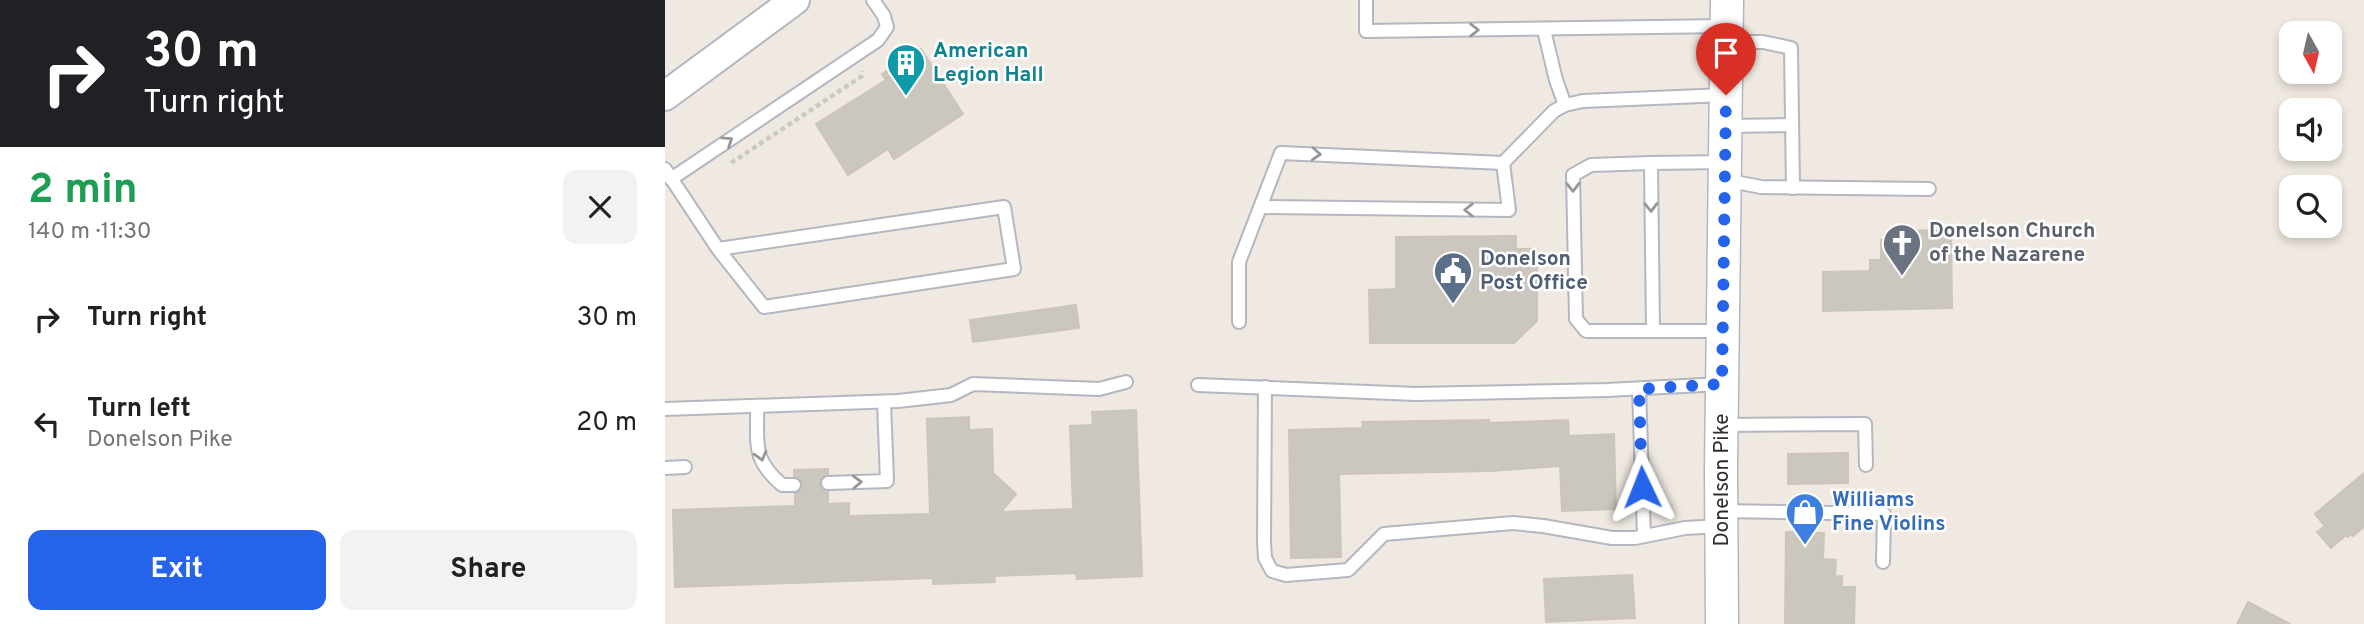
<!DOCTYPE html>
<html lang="en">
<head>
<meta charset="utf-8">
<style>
  body { margin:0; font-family:Overpass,sans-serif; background:#f2f2f2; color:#202124; height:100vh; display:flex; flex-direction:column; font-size:26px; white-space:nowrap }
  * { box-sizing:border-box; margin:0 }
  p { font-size:23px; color:#757577 }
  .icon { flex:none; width:38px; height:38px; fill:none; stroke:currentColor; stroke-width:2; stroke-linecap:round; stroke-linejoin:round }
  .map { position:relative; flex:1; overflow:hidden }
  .side { display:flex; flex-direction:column; background:#fff; width:665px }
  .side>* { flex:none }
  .banner { background:#202124; color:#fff; overflow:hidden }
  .needle { width:46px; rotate:172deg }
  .controls { position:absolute; left:1614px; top:21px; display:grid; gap:14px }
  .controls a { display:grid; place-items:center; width:63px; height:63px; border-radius:14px; background:#fff; box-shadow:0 4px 10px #0003; font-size:35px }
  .pin { position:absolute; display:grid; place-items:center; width:60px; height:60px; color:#fff; margin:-72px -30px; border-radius:50% 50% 50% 0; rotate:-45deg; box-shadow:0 0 7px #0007 }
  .pin .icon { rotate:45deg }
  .me { position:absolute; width:77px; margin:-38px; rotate:358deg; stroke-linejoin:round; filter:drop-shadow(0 0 5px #0008) }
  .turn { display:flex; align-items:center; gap:24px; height:147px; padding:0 28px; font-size:32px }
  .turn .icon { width:91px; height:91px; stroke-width:2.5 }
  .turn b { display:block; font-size:49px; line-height:60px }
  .round { display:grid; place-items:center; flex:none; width:74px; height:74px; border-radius:14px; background:#f2f2f2 }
  .summary { display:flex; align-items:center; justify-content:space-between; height:119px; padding:0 28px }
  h1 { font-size:42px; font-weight:700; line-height:52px; color:#1e9e55 }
  .cta { display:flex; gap:14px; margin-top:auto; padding:14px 28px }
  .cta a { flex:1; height:80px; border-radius:14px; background:#2563eb; color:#fff; font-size:28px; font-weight:700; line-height:80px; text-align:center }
  .cta a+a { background:#f2f2f2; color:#202124 }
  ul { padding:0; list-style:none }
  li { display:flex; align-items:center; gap:21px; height:105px; padding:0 28px }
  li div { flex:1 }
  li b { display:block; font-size:26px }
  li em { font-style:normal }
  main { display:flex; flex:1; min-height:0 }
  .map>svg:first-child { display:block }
</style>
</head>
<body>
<main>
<section class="side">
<div class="banner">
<div class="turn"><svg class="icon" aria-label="right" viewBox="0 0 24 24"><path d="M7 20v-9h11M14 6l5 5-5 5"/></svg><div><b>30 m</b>Turn right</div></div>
</div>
<div class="summary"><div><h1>2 min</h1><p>140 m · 11:30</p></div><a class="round"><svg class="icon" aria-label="close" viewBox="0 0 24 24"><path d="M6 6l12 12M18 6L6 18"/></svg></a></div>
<ul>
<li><svg class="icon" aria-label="right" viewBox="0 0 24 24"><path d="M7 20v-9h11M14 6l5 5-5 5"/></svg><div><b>Turn right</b></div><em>30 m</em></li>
<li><svg class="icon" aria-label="left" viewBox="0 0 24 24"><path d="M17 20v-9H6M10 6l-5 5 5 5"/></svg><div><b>Turn left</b><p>Donelson Pike</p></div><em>20 m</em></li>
</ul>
<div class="cta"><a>Exit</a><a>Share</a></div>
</section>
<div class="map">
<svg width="1699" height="624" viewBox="0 0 1699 624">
  <rect width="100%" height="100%" fill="#efe9e1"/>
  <!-- building -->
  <g fill="#cbc7bf" stroke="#cbc5ba" stroke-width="2">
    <path d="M256,49L298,114L229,159L223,149L183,175L151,124L221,80L217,74Z"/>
    <path d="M1286,230L1287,308L1158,311V272L1205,271V260H1216V240H1227V231Z"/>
    <path d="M851,236V249H872V321L849,343H705L704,290L731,289V237Z"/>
    <path d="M411,305L414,328L308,342L305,320Z"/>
    <path d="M471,410L477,576L412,579L411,573L329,576L330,582L268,584V578L10,587L8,510L130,506V494L136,490L138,484L134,478L129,476V470L163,469V474L155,480V487L163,492V504L184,503V516L265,514L262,419L304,417V430L327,429L328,473L351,494L336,512L408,509L405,426L428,425L427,412Z"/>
    <path d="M824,420V423L903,420L904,436L949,434L951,509L897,511L895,466L825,471L674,474L676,557L626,558L624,430L698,428L697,422Z"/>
    <path d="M1183,453V483L1123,484V454Z"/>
    <path d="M1699,473V527L1688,536L1686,534L1683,537L1681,535L1666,548L1652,532L1660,526L1650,514Z"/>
    <path d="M1121,532L1159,533L1158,559L1171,560L1170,577L1177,576V587H1190L1189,624H1120Z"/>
    <path d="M967,575L970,618L881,622L879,579Z"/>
    <path d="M1583,602L1625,624H1572Z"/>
  </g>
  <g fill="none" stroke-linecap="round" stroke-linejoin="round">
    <!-- service casing -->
    <g stroke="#b4b7c1" stroke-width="16">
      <g id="service">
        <path d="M701,0V31L1062,26"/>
        <path d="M879,30L891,80L900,105"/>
        <path d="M1063,42H1098L1126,48L1128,188"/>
        <path d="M1061,126L1127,125"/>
        <path d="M986,163L926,165L908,175L911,319L921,331H988"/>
        <path d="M0,169L53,249L99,307L349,269L339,207L53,249"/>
        <path d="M6,179L213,40L222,27L219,16L208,0"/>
        <path d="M1060,180L1096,187L1264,189"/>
        <path d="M596,207L844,210L838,163"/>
        <path d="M574,322V262L616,153L838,163L889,111L900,105L918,101L1060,95"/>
        <path d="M1058,331H988L986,163L1060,162"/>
        <path d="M533,385L751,394L942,390L1057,384"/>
        <path d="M600,387L599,542L600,558L607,571L621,575L683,570L719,534L848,523L878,526L947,538H970L1020,528L1056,526"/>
        <path d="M974,389L979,536"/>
        <path d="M92,406C93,444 86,458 117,485H129"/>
        <path d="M0,409L233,401L286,395L308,384L434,389L461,382"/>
        <path d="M1057,425L1200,424L1201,465"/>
        <path d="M0,468L20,467"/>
        <path d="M163,483L222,481L219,402"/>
        <path d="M1058,511L1219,514L1218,562"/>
      </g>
    </g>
    <!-- tertiary casing -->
    <g stroke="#b4b7c1" stroke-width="32">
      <path id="tertiary" d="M0,96L130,0"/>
    </g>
    <!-- secondary casing -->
    <g stroke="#b4b7c1" stroke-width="35">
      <path id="secondary" d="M1057,624L1056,469L1062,0"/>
    </g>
    <!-- path -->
    <path stroke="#c9c9c9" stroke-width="4.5" stroke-dasharray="5 3.5" stroke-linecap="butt" d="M66,163L197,76L198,71"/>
    <!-- service -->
    <use href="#service" stroke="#fff" stroke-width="12"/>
    <!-- tertiary -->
    <use href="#tertiary" stroke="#fff" stroke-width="28"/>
    <!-- secondary -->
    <use href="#secondary" stroke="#fff" stroke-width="32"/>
  </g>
  <!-- one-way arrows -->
  <defs><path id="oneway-chevron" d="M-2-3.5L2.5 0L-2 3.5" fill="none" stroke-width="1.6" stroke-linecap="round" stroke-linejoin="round" transform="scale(1.75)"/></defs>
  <g stroke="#969696">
    <use href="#oneway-chevron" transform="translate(809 30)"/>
    <use href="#oneway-chevron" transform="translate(63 141) rotate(-34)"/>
    <use href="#oneway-chevron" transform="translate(651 154) rotate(3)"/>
    <use href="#oneway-chevron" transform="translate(908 187) rotate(89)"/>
    <use href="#oneway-chevron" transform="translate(986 207) rotate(89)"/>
    <use href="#oneway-chevron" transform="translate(804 210) rotate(-180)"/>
    <use href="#oneway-chevron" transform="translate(96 456) rotate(75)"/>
    <use href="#oneway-chevron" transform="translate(192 482) rotate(-2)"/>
  </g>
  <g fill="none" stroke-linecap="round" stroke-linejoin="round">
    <!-- route -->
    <path stroke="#2563eb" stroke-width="12" stroke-dasharray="0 21.6" d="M977,487L974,389L1057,384L1061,95"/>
  </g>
  <!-- icons -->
  <defs>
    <g id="building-pin" transform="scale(2.0125)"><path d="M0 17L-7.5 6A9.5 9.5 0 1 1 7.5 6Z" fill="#0f9aa8" stroke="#fff"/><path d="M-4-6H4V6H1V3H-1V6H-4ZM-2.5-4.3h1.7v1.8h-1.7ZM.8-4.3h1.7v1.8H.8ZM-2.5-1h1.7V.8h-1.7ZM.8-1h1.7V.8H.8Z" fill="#fff"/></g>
    <g id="church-pin" transform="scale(2.0125)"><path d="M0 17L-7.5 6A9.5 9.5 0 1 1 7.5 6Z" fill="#6b7280" stroke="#fff"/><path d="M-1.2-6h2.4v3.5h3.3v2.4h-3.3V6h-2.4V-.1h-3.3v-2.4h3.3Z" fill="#fff"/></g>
    <g id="civic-pin" transform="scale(2.0125)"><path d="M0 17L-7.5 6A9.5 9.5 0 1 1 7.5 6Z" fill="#5c6f8a" stroke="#fff"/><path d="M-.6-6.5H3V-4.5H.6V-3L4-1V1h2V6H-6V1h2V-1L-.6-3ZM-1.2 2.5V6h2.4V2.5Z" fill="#fff"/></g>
    <g id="shop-pin" transform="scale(2.0125)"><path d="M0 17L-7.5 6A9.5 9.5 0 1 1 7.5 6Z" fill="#3f7fe0" stroke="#fff"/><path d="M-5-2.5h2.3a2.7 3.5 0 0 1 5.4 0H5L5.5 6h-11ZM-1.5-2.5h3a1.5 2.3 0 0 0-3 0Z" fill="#fff"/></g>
  </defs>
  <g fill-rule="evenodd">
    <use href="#building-pin" x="241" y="63"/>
    <use href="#church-pin" x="1237" y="243"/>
    <use href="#civic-pin" x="788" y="271"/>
    <use href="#shop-pin" x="1140" y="512"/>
  </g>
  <g text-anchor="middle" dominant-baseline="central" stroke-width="5" stroke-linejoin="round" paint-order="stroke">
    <!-- culture labels -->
    <g font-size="21" font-weight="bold" fill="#0d838f" stroke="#fff" text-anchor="start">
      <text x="268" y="51">American<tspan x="268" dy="24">Legion Hall</tspan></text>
    </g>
    <!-- worship labels -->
    <g font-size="21" font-weight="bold" fill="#5b616d" stroke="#fff" text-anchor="start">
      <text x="1264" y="231">Donelson Church<tspan x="1264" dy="24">of the Nazarene</tspan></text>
    </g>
    <!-- service labels -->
    <g font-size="21" font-weight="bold" fill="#4e5e75" stroke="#fff" text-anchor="start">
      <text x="815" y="259">Donelson<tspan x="815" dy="24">Post Office</tspan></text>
    </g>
    <!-- street labels -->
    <g font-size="21" fill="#2e2e2e" stroke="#fff">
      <text transform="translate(1057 480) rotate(-90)">Donelson Pike</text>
    </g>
    <!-- shop labels -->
    <g font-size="21" font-weight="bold" fill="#366cbe" stroke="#fff" text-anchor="start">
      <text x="1167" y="500">Williams<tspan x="1167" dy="24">Fine Violins</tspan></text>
    </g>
  </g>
</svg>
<div class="controls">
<a><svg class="needle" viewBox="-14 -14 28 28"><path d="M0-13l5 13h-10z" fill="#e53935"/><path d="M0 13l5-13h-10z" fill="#757577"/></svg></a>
<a><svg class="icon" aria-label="sound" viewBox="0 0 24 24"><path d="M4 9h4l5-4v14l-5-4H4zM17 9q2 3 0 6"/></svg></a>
<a><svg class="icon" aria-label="search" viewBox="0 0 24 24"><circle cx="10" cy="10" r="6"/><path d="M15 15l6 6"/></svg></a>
</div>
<div class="pin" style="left:1061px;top:95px;background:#d93025"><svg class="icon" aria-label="arrive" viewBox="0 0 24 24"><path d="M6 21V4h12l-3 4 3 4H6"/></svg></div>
<svg class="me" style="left:977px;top:487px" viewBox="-20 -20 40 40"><path d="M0-17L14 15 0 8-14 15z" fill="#2563eb" stroke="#fff" stroke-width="4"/></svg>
</div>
</main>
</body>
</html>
